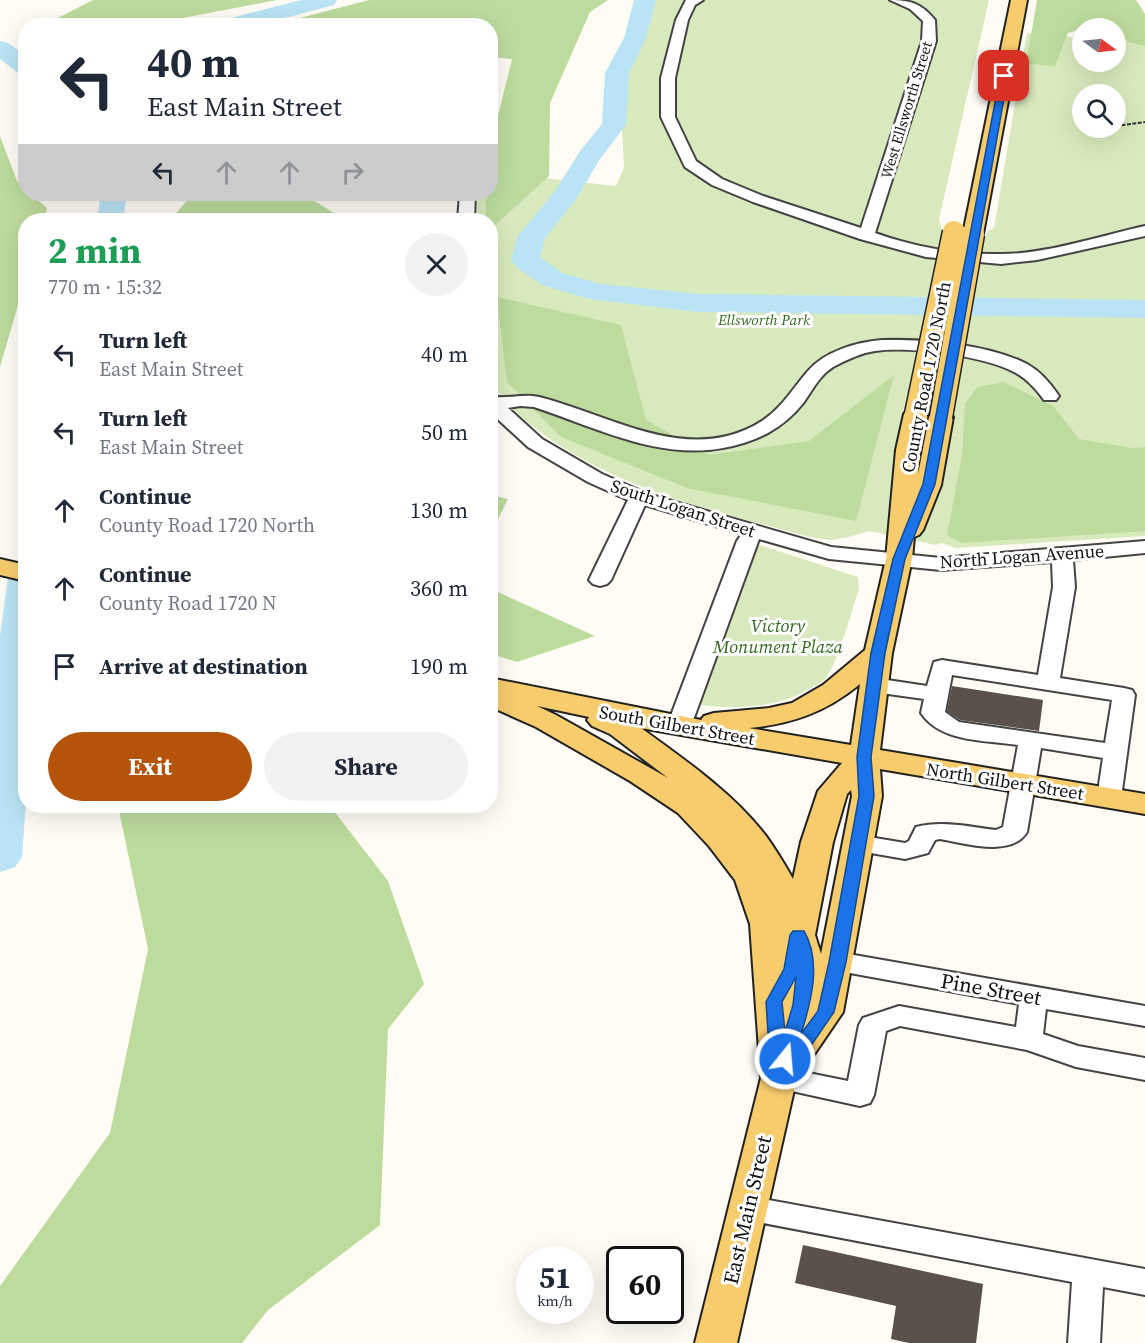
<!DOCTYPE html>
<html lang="en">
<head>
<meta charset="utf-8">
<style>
  body { margin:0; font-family:"Source Serif 4",serif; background:#f2f2f3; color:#1f2937; height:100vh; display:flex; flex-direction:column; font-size:22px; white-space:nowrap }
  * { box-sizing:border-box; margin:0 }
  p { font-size:20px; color:#747a83 }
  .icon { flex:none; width:33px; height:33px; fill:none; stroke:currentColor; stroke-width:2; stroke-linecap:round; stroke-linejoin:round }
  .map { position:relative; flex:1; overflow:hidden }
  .side { position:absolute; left:18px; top:213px; width:480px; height:600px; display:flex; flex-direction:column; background:#fff; border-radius:24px; box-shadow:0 6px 24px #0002 }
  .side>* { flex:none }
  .guide { position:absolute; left:18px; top:18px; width:480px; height:183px; border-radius:24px; box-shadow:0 6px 24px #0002; background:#fff; color:#1f2937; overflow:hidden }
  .needle { width:39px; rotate:105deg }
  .fabs { position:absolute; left:1072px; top:18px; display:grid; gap:12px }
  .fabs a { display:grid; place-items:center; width:54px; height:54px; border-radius:50%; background:#fff; box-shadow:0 6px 24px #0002; font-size:30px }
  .speed { position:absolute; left:516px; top:1246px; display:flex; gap:12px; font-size:30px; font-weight:700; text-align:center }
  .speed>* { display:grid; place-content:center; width:78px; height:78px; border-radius:50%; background:#fff; box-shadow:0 6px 24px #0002; line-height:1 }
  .speed small { font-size:15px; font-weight:400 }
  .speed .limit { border:3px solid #111; border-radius:9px; background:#fff; color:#111 }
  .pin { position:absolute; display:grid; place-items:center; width:51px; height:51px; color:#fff; margin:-26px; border-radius:12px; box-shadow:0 3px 9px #0006 }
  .me { position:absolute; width:66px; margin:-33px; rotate:17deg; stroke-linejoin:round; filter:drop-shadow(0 0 4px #0008) }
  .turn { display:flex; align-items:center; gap:21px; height:126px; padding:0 30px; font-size:27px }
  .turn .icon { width:78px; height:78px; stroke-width:2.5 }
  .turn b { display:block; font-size:42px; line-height:51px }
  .lanes { display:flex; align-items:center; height:57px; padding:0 30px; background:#0003; justify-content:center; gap:30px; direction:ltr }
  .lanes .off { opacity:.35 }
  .round { display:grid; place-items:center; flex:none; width:63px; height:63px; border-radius:32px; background:#f2f2f3 }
  .summary { display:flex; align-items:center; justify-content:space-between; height:102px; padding:0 30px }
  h1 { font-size:36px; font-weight:700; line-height:45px; color:#1e9e55 }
  .primary-button { display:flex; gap:12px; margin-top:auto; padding:12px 30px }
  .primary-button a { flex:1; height:69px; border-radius:36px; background:#b45309; color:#fff; font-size:24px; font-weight:700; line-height:69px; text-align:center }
  .primary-button a+a { background:#f2f2f3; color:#1f2937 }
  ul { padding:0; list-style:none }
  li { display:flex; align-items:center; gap:18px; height:78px; padding:0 30px }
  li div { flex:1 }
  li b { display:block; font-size:22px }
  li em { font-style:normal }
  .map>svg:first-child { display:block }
</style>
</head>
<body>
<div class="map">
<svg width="1145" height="1343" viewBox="0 0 1145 1343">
  <rect width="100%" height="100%" fill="#fffcf5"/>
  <!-- green -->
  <g fill="#d8eabd" fill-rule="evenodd">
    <path d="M652,0H989L939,219L942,231L986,235L988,231L994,228L1027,33L1083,38V62H1116V41L1145,43V536L956,548L941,543L936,545L869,531L849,537L830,540L809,537C712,510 612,489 531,425C515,412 498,397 490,377V220H476L478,194H490L491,172L616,186L624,168L622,126L626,76L650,20ZM1083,94H1116V128H1083Z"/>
    <path d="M747,541L858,577L859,589C851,612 839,661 825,679C821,683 814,686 809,689C773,710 728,710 688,703Z"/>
  </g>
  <!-- forest -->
  <g fill="#bddb9d">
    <path d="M93,0H277L146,25H44Z"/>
    <path d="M369,0H608L590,12L550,103L549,176L491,229L490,220H486V194H490L491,144L512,59L491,57L490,26L273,25Z"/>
    <path d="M1037,0H1136L1145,14V46L1116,39V28H1086L1068,33L1055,66L1026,64Z"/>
    <path d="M0,136L17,181L25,188L26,194H31L47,208L44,220H26L25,281L0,367Z"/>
    <path d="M193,194H303L339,216L170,220Z"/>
    <path d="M497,297L621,325L646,420L708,455L809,441L894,375L856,521L687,488L561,437L507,382Z"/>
    <path d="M1003,382L1053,406L1079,439L1132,448L1145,447V531L962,543L947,535L962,455L965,404L977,387Z"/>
    <path d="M491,495L508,499L491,533L490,495Z"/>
    <path d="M491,589L595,636L517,662L491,654Z"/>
    <path d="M118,806H330L388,881L424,984L388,1029L380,1225L268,1310L242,1343H0V1286L110,1133L148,949Z"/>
  </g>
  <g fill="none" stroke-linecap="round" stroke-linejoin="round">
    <!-- river -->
    <g fill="#bae4f6" fill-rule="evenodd">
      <path d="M301,0H337L334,5L255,26H216L219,21Z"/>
      <path d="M634,0H656L646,38L629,73L626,125L600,159L575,201L545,238L540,257L562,273L601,284L699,294L1145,300V318L699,312L589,299L542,285L515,266L511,260L517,237L555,191L580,151L602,124L605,73L624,38Z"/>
      <path d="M0,41L8,43L26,56V75L18,73L0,59Z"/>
      <path d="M101,194H127L123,220H97Z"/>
      <path d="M26,566V802L22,857L15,867L0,872V636L8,577L13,569Z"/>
    </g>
  </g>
  <!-- building -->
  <g fill="#5a514d">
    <path d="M952,686L1043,700L1039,731L960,720L947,711Z"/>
    <path d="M803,1245L983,1284L976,1343H909L891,1339L896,1306L795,1283Z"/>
  </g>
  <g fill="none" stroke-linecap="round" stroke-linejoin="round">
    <!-- minor casing -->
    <g stroke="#444" stroke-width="4">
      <g id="minor">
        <path d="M686,0H703L695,5L688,20L675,78V117L696,161L722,179L763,196L861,228L922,41L923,21L910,9L890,0C911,0 922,4 935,20L936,41L875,233C914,247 959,255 1001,254C1047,254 1100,236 1145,226V236L1037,260L1001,264L926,257L860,239L753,202L712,185L685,167L661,117V78L676,20Z"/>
        <path d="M460,194H475L474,220H458Z"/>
        <path d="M882,340C925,339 988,344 1027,364C1040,371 1051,384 1059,396L1056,400H1044C1036,389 1026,378 1014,372C984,356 910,346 875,351C861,353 846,360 833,367C820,375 813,389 804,402C783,429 756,442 723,448C657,460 595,427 534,407L520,406L508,408L542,439L602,474L648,494L831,547L941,558L1145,541V553L1073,560L1075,587L1060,678L1124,688L1132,690L1135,695L1121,798L1118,804L1109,806L1100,804L1097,798L1103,758L1041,748L1027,832C1011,858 964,843 940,839L935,840L928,853L905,859L848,849L844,843L848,837L857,835L905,843L909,841L916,827C943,820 969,827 996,830L1003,827L1018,745C986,740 941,743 921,713L924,699L874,692L866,690L863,685L866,680L874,678L927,686L934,662L942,660L1038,675L1053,587L1052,562L941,570L829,559L759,539L691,726L687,731L679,733L671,731L667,726L737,541L742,534L645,505L611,580L607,584L600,586L593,584L589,580L628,500L588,482L528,447L490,412V396C506,400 522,393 539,397C611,415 690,467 762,421C782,408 793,388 808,371C825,351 857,342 882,340ZM952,675L1112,700L1105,743L959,722L945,712Z"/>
        <path d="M837,952L1145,1006V1026L1046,1009L1043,1034L1078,1046L1145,1058V1080L1076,1067L1027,1050L900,1026L886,1031L874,1095L870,1103L860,1106L769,1086L765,1078L769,1070L779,1067L848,1081L859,1025L863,1018L899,1006L1016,1027L1019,1004L828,969L824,962L828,955Z"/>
        <path d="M747,1196L1145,1269V1295L1103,1287L1100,1343H1068L1072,1282L747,1220L736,1217L732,1208L736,1199Z"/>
      </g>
    </g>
    <!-- major casing -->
    <g stroke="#222" stroke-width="4">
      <g id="major">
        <path d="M1011,0H1027L983,234L980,238H966L963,234Z"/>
        <path d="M916,407L924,409L928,414L920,450L918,475L929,417L933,412L941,410L949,412L953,417L941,485L923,530L919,535L914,537L912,559L892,653L880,750L1145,794V814L880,769L882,796L843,1012L796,1081L737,1343H695L761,1078L750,924L735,880L709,846L678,813L630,781L536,727L498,710L493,704L498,698L490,696V678L701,720L704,716L714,713L769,708L792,703L823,685L865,650L886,559L896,450L904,414L908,409ZM860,684L851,745L749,728C792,724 826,712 860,684ZM537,706L589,717L587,720L592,726L610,734L668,778L556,715ZM641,728L842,763L818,791L801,842L793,879C785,865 776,850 766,836C733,793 685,760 641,728ZM851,790L852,796L821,954L815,935L833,842L847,794Z"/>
        <path d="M0,559L26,565V581L0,575Z"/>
      </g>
    </g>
    <!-- path -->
    <path stroke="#333" stroke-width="2" stroke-dasharray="4 1.5" stroke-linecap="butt" d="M1116,126L1145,122"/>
    <!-- minor -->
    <use href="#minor" fill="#fff" fill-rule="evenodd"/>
    <!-- major -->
    <use href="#major" fill="#f7cc6d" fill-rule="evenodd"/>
    <!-- major-bridge casing -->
    <g stroke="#222" stroke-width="25" stroke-linecap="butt">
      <g id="major-bridge">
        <path d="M916,414L954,232"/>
        <path d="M941,417L973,234"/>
      </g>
    </g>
    <!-- major-bridge -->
    <use href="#major-bridge" stroke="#f7cc6d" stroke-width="22"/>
  </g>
  <!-- route -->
  <path fill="#1a73e8" stroke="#114b97" stroke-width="1.5" fill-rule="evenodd" d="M1004,73L1008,76L935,484L905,559L885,653L871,757L874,796L846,962L834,1012L786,1082L779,1084L773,1082L771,1078L766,1002L784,969L790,935L793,931H804C822,962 811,1002 801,1034L818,1011L829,962L859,796L857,757L871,653L893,559L923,484L1000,76ZM796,977L793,1005L785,1032L782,1002Z"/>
  <g text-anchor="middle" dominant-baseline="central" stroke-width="6" stroke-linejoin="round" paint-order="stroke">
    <!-- far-street labels -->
    <g font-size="15" fill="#111" stroke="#fff">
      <text transform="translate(906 110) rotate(-73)">West Ellsworth Street</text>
    </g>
    <!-- far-park labels -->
    <g font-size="15" font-style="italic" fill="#346a20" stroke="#fff">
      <text x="764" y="319">Ellsworth Park</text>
    </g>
    <!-- street labels -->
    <g font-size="18" fill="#111" stroke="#fff">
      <text transform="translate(926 377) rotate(-79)">County Road 1720 North</text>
      <text transform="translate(683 508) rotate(18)">South Logan Street</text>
      <text transform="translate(1022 556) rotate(-4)">North Logan Avenue</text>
      <text transform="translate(677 725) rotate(10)">South Gilbert Street</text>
      <text transform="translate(1005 781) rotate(9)">North Gilbert Street</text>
    </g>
    <!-- park labels -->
    <g font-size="18" font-style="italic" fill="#346a20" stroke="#fff">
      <text x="778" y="625">Victory<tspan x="778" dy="21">Monument Plaza</tspan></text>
    </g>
    <!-- near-street labels -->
    <g font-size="21" fill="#111" stroke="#fff">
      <text transform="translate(991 989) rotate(10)">Pine Street</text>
      <text transform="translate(747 1210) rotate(-77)">East Main Street</text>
    </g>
  </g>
</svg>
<div class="fabs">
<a><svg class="needle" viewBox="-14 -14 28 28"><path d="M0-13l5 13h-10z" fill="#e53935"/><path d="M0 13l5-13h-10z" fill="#747a83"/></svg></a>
<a><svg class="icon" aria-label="search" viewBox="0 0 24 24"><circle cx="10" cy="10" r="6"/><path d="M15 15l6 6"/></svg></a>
</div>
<div class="speed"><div>51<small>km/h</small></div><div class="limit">60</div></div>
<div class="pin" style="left:1004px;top:76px;background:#d93025"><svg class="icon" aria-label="arrive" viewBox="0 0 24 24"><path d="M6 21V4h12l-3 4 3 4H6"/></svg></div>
<svg class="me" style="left:785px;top:1059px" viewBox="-20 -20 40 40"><circle r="17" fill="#1a73e8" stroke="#fff" stroke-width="3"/><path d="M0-11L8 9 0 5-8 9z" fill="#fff"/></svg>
<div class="guide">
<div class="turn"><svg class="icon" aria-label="left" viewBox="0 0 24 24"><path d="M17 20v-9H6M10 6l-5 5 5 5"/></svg><div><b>40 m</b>East Main Street</div></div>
<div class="lanes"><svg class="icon" aria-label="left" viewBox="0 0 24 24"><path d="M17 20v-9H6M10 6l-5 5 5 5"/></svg><svg class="icon off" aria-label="ahead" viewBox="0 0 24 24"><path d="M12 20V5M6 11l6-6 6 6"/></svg><svg class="icon off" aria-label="ahead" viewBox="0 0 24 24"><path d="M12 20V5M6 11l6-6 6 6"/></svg><svg class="icon off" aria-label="right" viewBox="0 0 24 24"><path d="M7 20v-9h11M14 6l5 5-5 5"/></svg></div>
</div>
<section class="side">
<div class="summary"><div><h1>2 min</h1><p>770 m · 15:32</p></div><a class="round"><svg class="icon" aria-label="close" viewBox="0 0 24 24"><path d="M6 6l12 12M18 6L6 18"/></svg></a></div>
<ul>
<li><svg class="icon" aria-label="left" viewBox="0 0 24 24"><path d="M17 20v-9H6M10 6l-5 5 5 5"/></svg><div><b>Turn left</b><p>East Main Street</p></div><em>40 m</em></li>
<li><svg class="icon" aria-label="left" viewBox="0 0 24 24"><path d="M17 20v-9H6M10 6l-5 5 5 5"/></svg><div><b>Turn left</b><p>East Main Street</p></div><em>50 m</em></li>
<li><svg class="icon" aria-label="ahead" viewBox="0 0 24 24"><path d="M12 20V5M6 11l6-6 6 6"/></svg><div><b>Continue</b><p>County Road 1720 North</p></div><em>130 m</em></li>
<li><svg class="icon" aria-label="ahead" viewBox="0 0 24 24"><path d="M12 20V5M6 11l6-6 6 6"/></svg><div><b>Continue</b><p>County Road 1720 N</p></div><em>360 m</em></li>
<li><svg class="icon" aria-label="arrive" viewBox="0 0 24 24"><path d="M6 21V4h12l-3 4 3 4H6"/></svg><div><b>Arrive at destination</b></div><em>190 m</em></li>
</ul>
<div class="primary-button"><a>Exit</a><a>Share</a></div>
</section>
</div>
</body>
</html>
